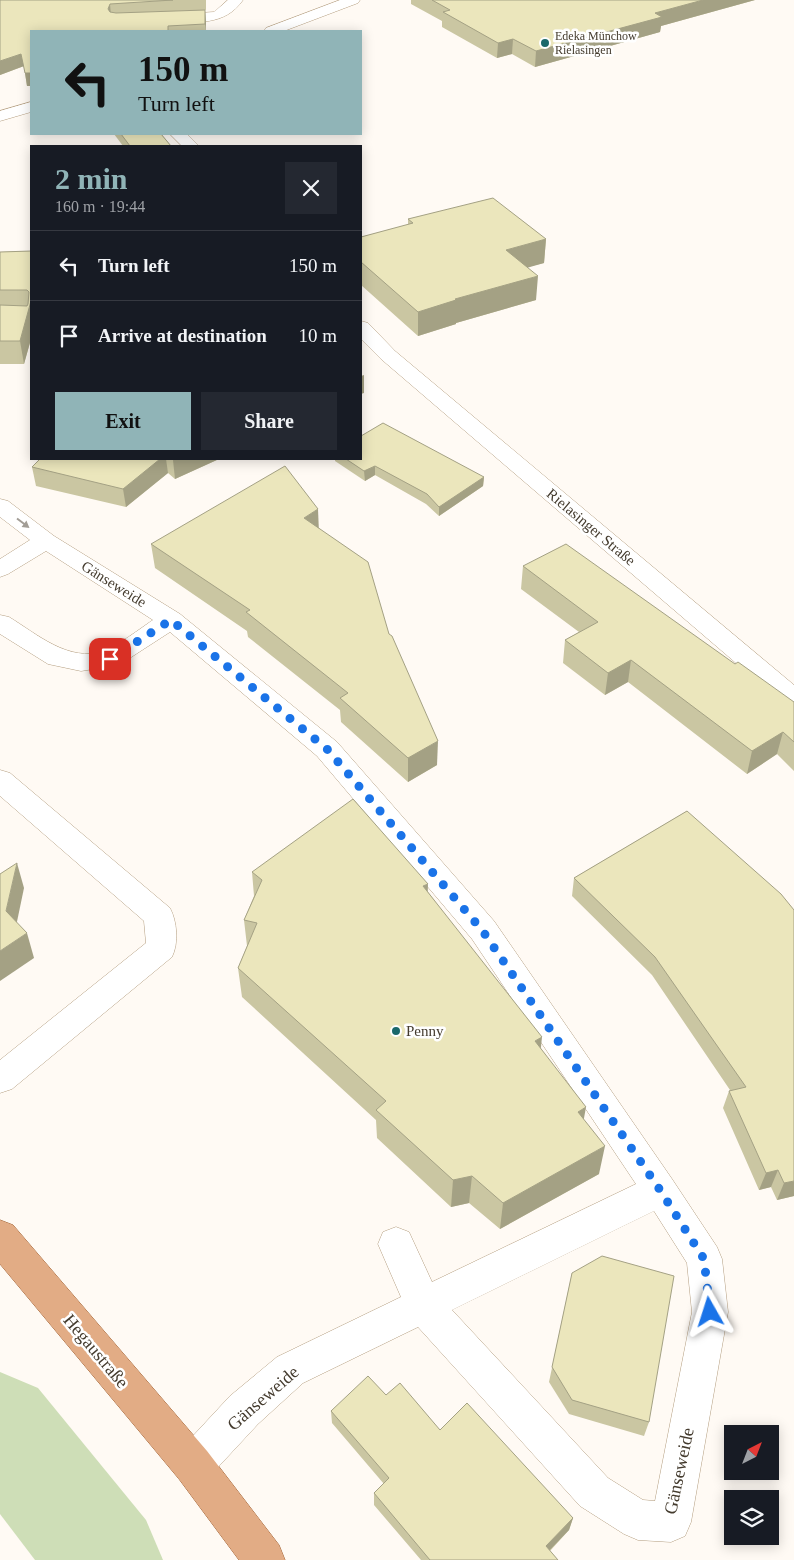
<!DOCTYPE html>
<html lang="en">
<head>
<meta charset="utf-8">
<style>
  body { margin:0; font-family:Georgia,serif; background:#242831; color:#f1f3f6; height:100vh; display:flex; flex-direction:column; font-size:19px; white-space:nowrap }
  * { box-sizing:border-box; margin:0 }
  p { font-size:16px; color:#9ea1a6 }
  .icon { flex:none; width:28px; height:28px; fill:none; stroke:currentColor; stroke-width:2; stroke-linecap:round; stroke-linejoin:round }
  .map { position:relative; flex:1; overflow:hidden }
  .drawer { position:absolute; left:30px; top:145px; width:332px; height:315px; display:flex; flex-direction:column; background:#171b24; border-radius:0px; box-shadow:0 2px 12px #0003 }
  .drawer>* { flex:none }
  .guide { position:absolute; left:30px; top:30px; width:332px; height:105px; border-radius:0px; box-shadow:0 2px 12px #0003; background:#90b4b7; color:#111; overflow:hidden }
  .needle { width:32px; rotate:42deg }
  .tools { position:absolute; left:724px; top:1425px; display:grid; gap:10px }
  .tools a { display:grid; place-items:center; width:55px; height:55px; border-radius:0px; background:#171b24; box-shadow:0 2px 12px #0003; font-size:25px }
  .pin { position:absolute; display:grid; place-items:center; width:42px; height:42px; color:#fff; margin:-21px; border-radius:10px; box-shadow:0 2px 8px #0006 }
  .me { position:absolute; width:55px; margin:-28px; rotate:354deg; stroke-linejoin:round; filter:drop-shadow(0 0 4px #0008) }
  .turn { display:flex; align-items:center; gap:18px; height:105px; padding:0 25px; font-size:22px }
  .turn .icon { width:65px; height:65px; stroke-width:2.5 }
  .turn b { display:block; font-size:35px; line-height:42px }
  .round { display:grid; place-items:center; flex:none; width:52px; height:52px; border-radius:0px; background:#242831 }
  .headline { display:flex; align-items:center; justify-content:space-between; height:85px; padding:0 25px }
  h1 { font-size:30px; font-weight:600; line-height:38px; color:#90b4b7 }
  .button { display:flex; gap:10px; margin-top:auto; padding:10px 25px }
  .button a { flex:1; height:58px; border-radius:0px; background:#90b4b7; color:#111; font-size:20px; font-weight:600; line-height:58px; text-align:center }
  .button a+a { background:#242831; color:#f1f3f6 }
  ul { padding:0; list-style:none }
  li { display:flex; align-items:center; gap:15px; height:70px; padding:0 25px; border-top:1px solid #363941 }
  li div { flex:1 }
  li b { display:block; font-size:19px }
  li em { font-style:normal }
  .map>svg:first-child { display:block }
</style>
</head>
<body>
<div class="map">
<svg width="794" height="1560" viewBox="0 0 794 1560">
  <rect width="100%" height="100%" fill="#fffaf4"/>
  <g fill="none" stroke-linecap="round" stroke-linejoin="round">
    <!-- river -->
    <path fill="#cedeb7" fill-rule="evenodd" d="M0,1372L38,1388L146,1520L163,1560H35L0,1514Z"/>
    <!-- minor casing -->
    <g stroke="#b49e80" stroke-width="1">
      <g id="minor">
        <path d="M228,0H243C224,27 197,21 167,23L162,22L160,19L162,16L167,15L214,12Z"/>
        <path d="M340,0H360L358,3L284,31H264L266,28Z"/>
        <path d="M31,102V112L0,121V111Z"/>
        <path d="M170,134H187L199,146H182Z"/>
        <path d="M361,321L368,323L395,351L794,685V708L785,705L381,359L361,339Z"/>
        <path d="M0,499L8,501L54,536L180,614L337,742L494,921L672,1179L717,1247L722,1259L728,1312L691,1522L685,1536L671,1542L638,1540L624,1534L580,1506L418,1327L303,1383L258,1424L207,1479L193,1485L179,1479L173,1465L179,1451L230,1396L277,1357L401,1297L378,1244L383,1232L396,1227L409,1232L432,1282L636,1184L472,939L317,756L170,632L119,665L81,671L48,664L0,634V615L9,617C37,634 69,663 104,651C116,647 141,628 153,620L46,551L8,574L0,577V559L30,540L0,517ZM654,1211L687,1263L692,1312L655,1501L643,1500L608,1478L452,1310Z"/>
        <path d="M0,770L10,773L170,908C177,921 179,943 172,957L12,1089L0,1093V1060L146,943L144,921L0,796Z"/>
      </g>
    </g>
    <!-- major casing -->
    <g stroke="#9e6032" stroke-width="1">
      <path id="major" d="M0,1220L13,1225L207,1451L279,1545L285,1560H239L179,1479L0,1264Z"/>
    </g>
    <!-- minor -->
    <use href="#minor" fill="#fff" fill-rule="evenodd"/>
    <!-- major -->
    <use href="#major" fill="#e2ac85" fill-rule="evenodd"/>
  </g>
  <!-- wall -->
  <g fill="#cac6a2">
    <path d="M0,0H206V10H205L206,31H31L27,86L24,66L0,75Z"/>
    <path d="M411,0H755L661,26L660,32L535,67L512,54L497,58L442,27V21L411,4Z"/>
    <path d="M114,134H161L171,146H123Z"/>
    <path d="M408,219L546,239L544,263L527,267L536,300L456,323V324L418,336L361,285V237L408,225Z"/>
    <path d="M31,251V339L24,364H0V252Z"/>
    <path d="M40,459H219L175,479L168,473L126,507L36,486L32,467Z"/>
    <path d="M335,459H361L484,477L483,486L439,516L426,504L375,475L365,481L335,461Z"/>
    <path d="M319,528L389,634L437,765L408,782L341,722L340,710L248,637L247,631L155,568L151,544Z"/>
    <path d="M523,566L735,664L794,702V771L777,754L747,774L628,682L605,695L563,663L565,640L579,632L521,589Z"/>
    <path d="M687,811L794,1196L777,1200L771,1187L759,1190L723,1108L729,1091L730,1090L652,975L572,896L574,878Z"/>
    <path d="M252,872L428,892L541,1049L584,1120L599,1174L500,1229L469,1203L451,1207L377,1138L376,1120L242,997L238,968L247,946L244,920L254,896Z"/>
    <path d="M572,1273L649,1422L644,1436L569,1414L549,1382Z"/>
    <path d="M386,1395L440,1430L573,1518L569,1530L550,1551L558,1560H421L374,1505V1493L384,1484L332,1423L331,1411Z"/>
  </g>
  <!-- shaded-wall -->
  <g fill="#a4a184">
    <path d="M703,0H755L661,26L660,32L535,67L536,51L655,13Z"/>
    <path d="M110,4L111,16L108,9Z"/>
    <path d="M205,10L206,22V31L205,24Z"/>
    <path d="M513,39L512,54L497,58L498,43Z"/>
    <path d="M21,54L24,66L0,75V61Z"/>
    <path d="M25,73H31V86H27Z"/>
    <path d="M546,239L544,263L505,274L506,250Z"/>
    <path d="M538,276L536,300L456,323V324L418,336V312L455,299Z"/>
    <path d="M31,301V339L24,364L20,341Z"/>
    <path d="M364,375V393L361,394V376Z"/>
    <path d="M160,459H166L168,473L126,507L123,489Z"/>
    <path d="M177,459H219L175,479L173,460Z"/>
    <path d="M375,466V475L365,481L364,471Z"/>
    <path d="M484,477L483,486L439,516V507Z"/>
    <path d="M318,509L319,533L304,518Z"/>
    <path d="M631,660L628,682L605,695L608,673Z"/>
    <path d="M783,732L777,754L747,774L752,751Z"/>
    <path d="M438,741L437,765L408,782V758Z"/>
    <path d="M17,863L24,888L14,936L6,911Z"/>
    <path d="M428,884L427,914L423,886Z"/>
    <path d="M27,933L34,958L0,981V951Z"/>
    <path d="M542,1037L539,1066L535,1041Z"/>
    <path d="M586,1107L581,1135L578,1112Z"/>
    <path d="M605,1146L599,1174L500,1229L503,1203Z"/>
    <path d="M778,1170L771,1187L759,1190L766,1173Z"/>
    <path d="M472,1176L469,1203L451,1207L453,1180Z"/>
    <path d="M794,1181V1196L777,1200L784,1183Z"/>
    <path d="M573,1518L569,1530L543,1557L546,1546Z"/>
  </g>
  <!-- building -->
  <g fill="#ebe6bc" stroke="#a4a184">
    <path d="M0,0H173L110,4L108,9L110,12L116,13L205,10V24L168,26V31H31V73H25L21,54L0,61Z"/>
    <path d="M432,0H703L655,13L662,17L536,51L513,39L498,43L443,12L450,10Z"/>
    <path d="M121,134H161L171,146H130Z"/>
    <path d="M493,198L546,239L506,250L538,276L455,299L456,300L418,312L361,262V237L413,223L408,219Z"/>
    <path d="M31,251V301L20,341H0V305L27,306L28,304L29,292L27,290H0V252Z"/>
    <path d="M383,423L484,477L439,507L427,494L375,466L364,471L346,459H361V436Z"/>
    <path d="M40,459H160L123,489L32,467Z"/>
    <path d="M285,466L318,509L304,518L368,562L389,634L392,636L438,741L408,758L340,698L348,693L246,612L250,610L151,544Z"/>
    <path d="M566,544L735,664L738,662L794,702V742L783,732L752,751L631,660L608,673L565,640L598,622L523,566Z"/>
    <path d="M353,799L428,884L423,886L542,1037L535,1041L586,1107L578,1112L605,1146L503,1203L472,1176L453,1180L376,1110L386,1101L238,968L257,923L244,920L262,880L252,872Z"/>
    <path d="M687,811L781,894L794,910V1181L784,1183L778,1170L766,1173L729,1091L746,1087L655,957L574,878Z"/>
    <path d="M17,863L6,911L27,933L0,951V874Z"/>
    <path d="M602,1256L674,1276L649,1422L572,1400L552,1367L572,1273Z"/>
    <path d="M368,1376L386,1395L400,1383L440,1430L467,1403L573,1518L546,1546L558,1560H430L374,1493L389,1478L331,1411Z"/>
  </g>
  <!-- one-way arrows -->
  <defs><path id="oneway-solid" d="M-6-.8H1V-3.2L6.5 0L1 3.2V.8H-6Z" transform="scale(1.25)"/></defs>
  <use fill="#a29d96" href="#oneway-solid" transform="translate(23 523) rotate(37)"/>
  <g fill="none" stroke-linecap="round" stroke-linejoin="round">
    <!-- route -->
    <path stroke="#1a73e8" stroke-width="9" stroke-dasharray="0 16.2" d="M110,659L171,620L327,749L482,930L660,1190L704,1259L710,1312"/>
  </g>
  <!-- markers -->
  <g fill="#1a686b" stroke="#fff" stroke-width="2">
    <circle cx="545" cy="43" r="5"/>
    <circle cx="396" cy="1031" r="5"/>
  </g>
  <g text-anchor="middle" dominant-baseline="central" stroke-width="5" stroke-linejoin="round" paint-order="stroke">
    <!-- far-poi labels -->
    <g font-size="12" fill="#443b2e" stroke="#fff" text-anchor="start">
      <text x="555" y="36">Edeka Münchow<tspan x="555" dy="14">Rielasingen</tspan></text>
    </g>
    <!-- street labels -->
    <g font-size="15" fill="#443b2e" stroke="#fff">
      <text transform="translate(591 527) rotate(40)">Rielasinger Straße</text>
      <text transform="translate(114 584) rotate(32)">Gänseweide</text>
    </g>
    <!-- poi labels -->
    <g font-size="15" fill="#443b2e" stroke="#fff" text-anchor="start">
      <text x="406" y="1031">Penny</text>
    </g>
    <!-- near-street labels -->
    <g font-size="18" fill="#443b2e" stroke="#fff">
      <text transform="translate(96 1351) rotate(50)">Hegaustraße</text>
      <text transform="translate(263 1398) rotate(-41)">Gänseweide</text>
      <text transform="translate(679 1471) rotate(-78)">Gänseweide</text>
    </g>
  </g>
</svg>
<div class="tools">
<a><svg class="needle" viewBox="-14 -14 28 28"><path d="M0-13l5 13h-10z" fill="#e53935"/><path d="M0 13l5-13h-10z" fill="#9ea1a6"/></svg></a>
<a><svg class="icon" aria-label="layers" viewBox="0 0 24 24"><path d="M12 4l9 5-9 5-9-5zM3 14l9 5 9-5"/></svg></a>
</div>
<div class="pin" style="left:110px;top:659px;background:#d93025"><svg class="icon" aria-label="arrive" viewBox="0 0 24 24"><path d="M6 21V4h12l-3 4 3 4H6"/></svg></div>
<svg class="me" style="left:710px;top:1312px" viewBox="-20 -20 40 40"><path d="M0-17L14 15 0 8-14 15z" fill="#1a73e8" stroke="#fff" stroke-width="4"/></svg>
<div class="guide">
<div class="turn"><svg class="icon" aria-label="left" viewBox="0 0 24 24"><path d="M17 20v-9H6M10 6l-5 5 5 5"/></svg><div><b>150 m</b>Turn left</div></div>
</div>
<section class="drawer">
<div class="headline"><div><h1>2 min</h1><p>160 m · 19:44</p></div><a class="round"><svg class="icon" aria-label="close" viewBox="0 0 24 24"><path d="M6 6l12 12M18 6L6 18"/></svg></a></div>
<ul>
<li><svg class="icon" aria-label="left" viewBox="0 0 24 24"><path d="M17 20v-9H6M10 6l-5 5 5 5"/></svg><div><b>Turn left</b></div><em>150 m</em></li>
<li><svg class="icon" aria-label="arrive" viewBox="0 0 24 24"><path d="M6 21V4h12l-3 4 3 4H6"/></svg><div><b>Arrive at destination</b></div><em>10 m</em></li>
</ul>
<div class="button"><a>Exit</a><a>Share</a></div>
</section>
</div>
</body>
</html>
